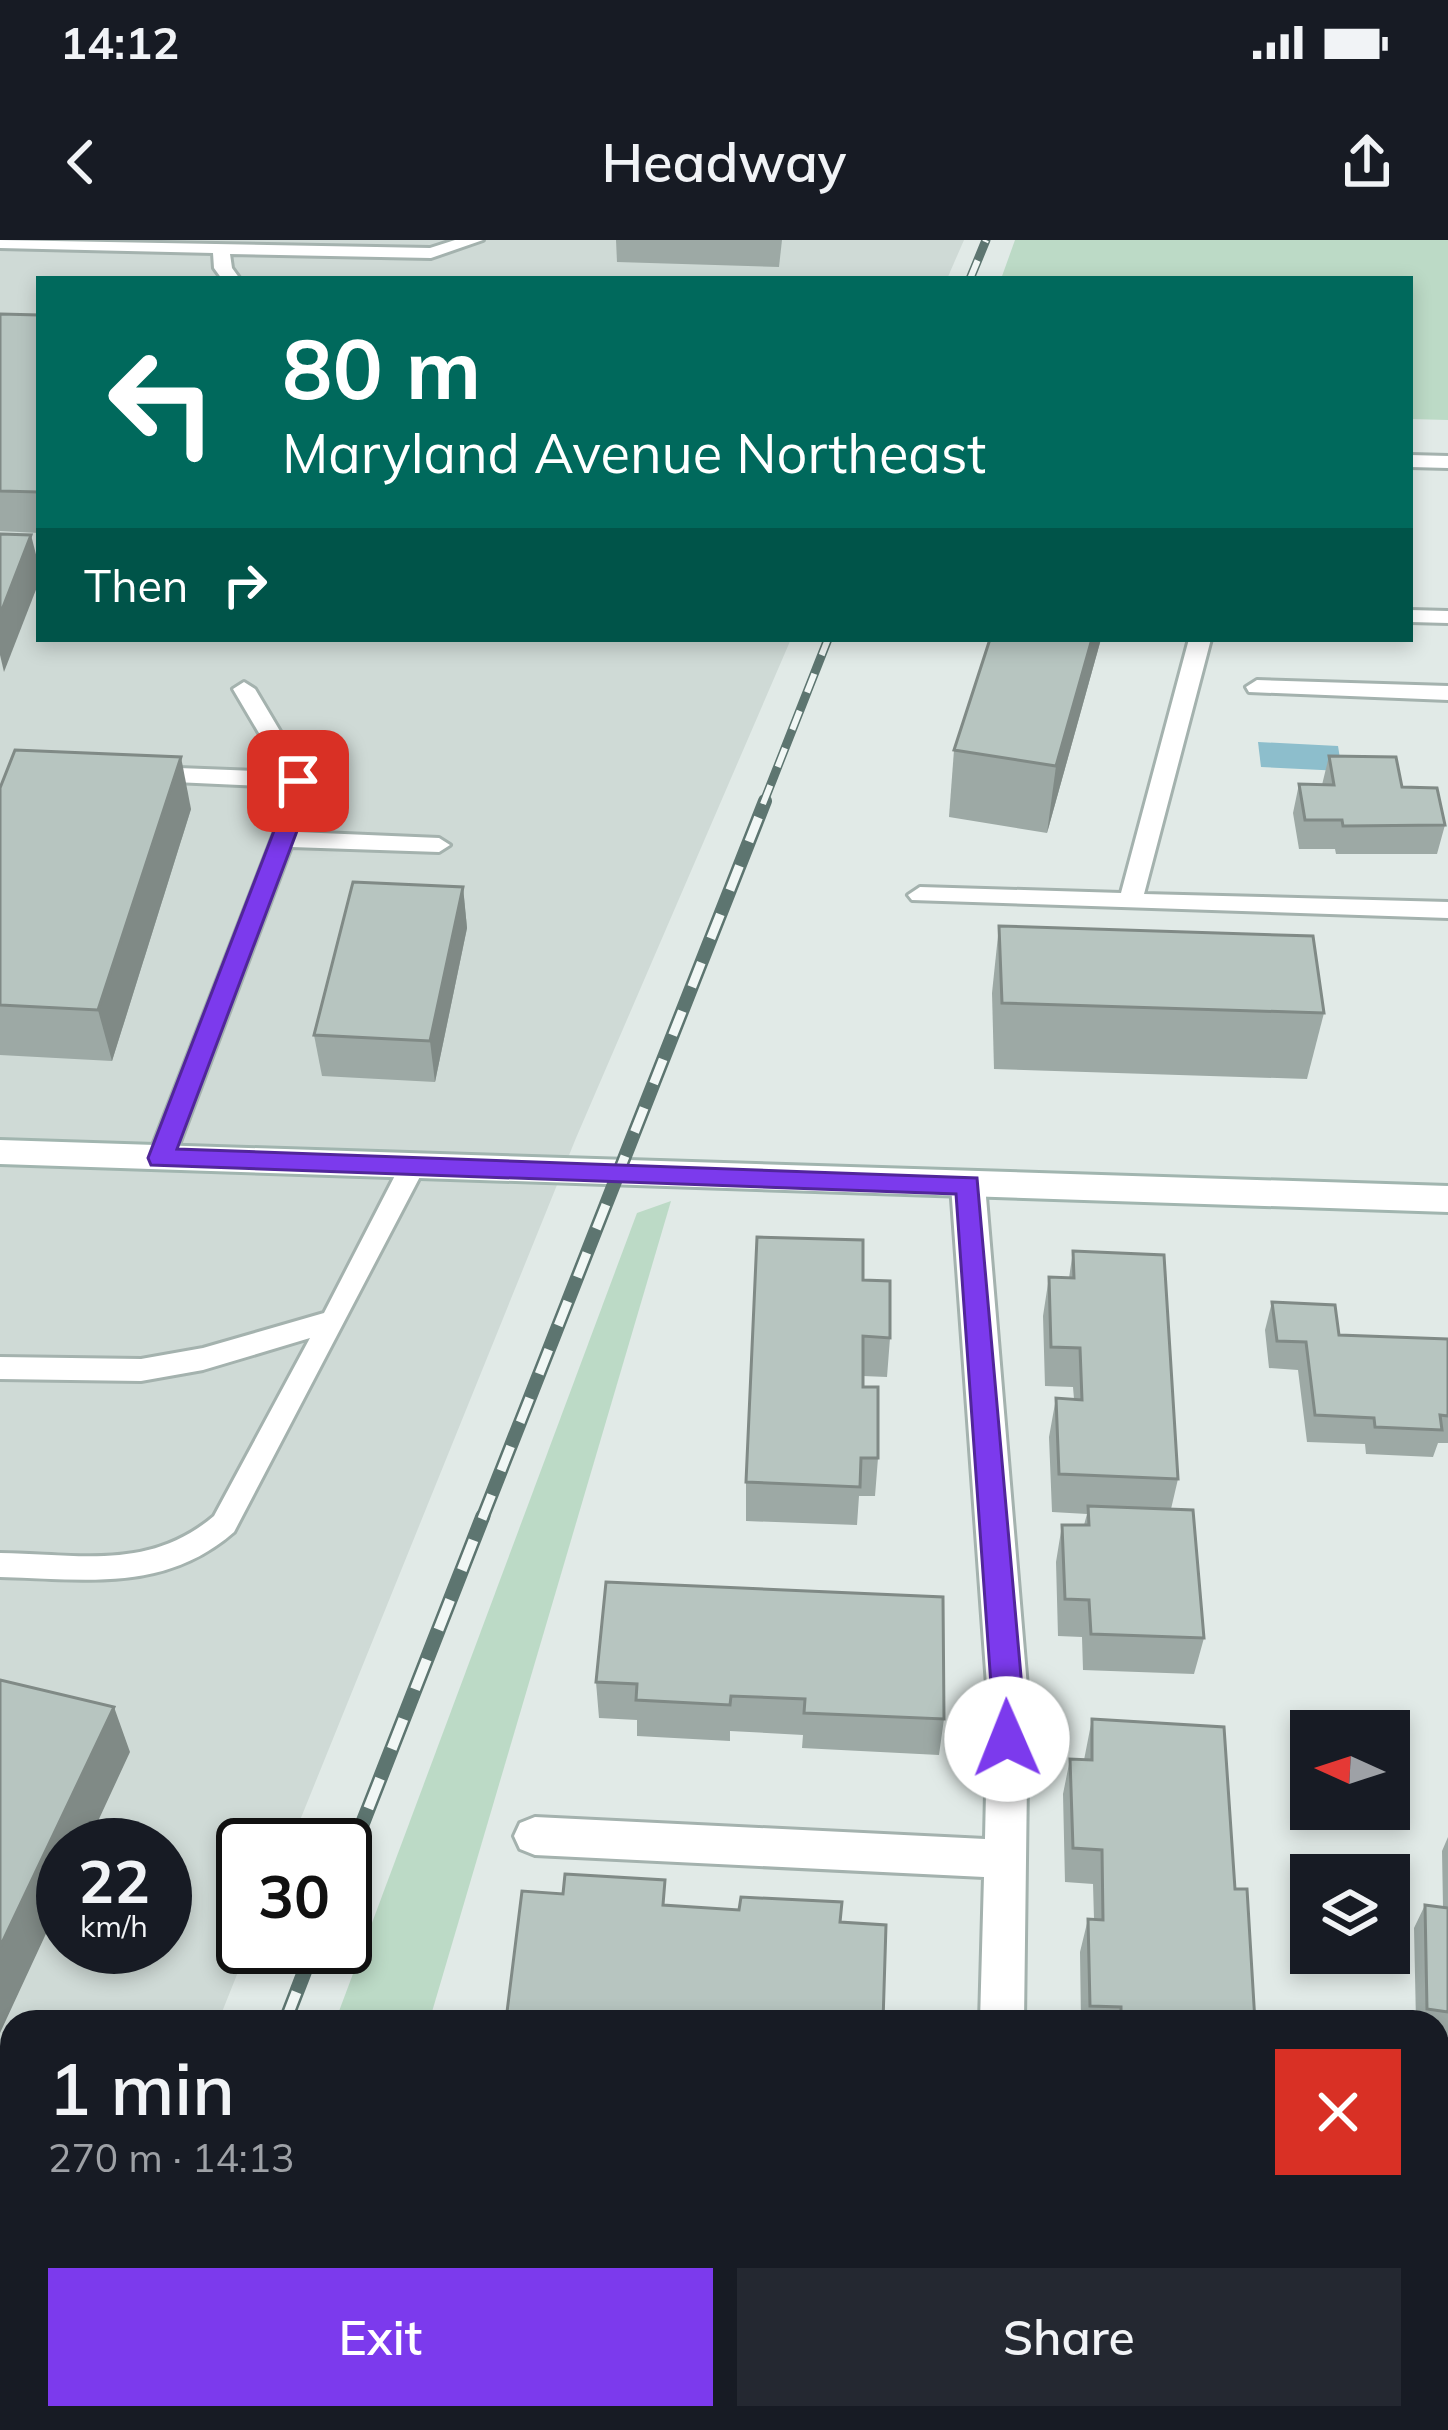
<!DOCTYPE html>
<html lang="en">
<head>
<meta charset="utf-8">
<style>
  body { margin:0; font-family:Mulish,sans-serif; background:#242831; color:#f1f3f6; height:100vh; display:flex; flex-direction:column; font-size:45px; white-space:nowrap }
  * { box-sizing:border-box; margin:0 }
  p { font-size:39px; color:#9ea1a6 }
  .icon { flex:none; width:66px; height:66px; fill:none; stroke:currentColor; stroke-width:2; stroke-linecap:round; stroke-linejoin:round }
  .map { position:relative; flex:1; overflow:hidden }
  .details { position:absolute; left:0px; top:1770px; width:1449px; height:420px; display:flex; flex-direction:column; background:#171b24; border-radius:36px 36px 0 0; box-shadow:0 6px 18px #0003 }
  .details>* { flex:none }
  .banner { position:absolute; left:36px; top:36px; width:1377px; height:366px; border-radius:0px; box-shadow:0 6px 18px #0003; background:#00695c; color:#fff; overflow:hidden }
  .needle { width:78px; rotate:273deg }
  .controls { position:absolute; left:1290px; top:1470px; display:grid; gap:24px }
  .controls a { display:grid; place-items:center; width:120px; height:120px; border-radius:0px; background:#171b24; box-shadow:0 6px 18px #0003; font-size:60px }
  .speed { position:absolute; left:36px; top:1578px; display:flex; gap:24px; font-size:60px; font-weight:700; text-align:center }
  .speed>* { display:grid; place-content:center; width:156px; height:156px; border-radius:50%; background:#171b24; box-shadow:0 6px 18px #0003; line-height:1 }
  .speed small { font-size:30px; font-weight:400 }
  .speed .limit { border:6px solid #111; border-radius:18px; background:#fff; color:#111 }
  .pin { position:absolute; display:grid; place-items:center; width:102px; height:102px; color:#fff; margin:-51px; border-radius:24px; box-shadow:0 6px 18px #0006 }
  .me { position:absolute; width:132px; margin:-66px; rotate:359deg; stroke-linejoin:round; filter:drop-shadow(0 0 9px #0008) }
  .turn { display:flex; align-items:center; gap:42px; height:252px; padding:0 48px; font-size:54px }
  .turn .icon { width:156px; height:156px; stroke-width:2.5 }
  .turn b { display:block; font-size:84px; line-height:102px }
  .then { display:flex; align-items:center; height:114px; padding:0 48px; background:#0003; gap:24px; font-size:45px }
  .round { display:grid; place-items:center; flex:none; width:126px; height:126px; border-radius:0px; background:#242831 }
  .headline { display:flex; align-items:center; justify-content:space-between; height:204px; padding:0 48px }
  h1 { font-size:72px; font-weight:600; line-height:90px }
  .button { display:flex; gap:24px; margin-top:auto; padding:24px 48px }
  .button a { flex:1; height:138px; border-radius:0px; background:#7c3aed; color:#fff; font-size:48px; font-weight:600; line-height:138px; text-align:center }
  .button a+a { background:#242831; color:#f1f3f6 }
  .status { display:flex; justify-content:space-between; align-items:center; height:84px; padding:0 60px; background:#171b24; direction:ltr }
  .status svg { height:33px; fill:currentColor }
  header { display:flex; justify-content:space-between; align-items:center; height:156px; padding:0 48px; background:#171b24; font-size:54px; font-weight:600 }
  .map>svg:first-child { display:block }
</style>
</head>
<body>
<div class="status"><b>14:12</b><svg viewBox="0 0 49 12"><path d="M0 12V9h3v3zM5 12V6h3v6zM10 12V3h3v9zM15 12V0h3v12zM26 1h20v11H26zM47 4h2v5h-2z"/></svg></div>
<header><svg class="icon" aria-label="back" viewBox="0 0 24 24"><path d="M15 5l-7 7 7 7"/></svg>Headway<svg class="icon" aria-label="share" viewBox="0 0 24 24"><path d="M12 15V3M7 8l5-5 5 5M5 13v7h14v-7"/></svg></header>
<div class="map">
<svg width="1448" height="2190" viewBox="0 0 1448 2190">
  <rect width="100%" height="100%" fill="#e1eae7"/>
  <!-- built -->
  <path fill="#cfdad6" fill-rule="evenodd" d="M0,0H964L947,39H39V399H791L576,898L290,1605H243V1707H248L218,1782H12V2178H58L53,2190H0ZM63,1605H165V1707H63Z"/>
  <!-- green -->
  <g fill="#bcdac6">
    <path d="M1015,0H1448V180L1410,179V39H1001Z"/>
    <path d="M671,961L429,1782H335L637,973Z"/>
    <path d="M187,2178H313L310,2190H183Z"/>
  </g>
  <!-- water -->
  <path fill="#8dbecc" d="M1258,502L1338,506L1342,531L1261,527Z"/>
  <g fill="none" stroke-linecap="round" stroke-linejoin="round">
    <!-- lane casing -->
    <g stroke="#a4b2ae" stroke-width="6">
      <g id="lane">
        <path d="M0,0L430,8L455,0H483L431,18L230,14L232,28L240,39H222L214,28L213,13L0,8Z"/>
        <path d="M1410,215L1448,216V228L1410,227Z"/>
        <path d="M1410,370L1448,371V383L1410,382Z"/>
        <path d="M1189,399H1211L1144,654L1448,662V678L912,660L908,655L920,647L1121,653Z"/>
        <path d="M1257,440L1448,446V460L1249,452L1246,447Z"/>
        <path d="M244,442L255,449L309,540L297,592L439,598L450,605L439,612L291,607L174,918L161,927L148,918L278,583L285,547L153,541L142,534L153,527L282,532L233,449Z"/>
        <path d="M412,918L425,927L234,1292C164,1353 86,1339 0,1337V1313C80,1314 149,1331 214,1276L310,1098L203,1130L141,1141L0,1139V1117L141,1119L203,1108L324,1073L403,920Z"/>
      </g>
    </g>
    <!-- street casing -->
    <g stroke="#a4b2ae" stroke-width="6">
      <g id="street">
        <path d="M968,932L980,936L985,945L1028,1459L1024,1782H980L984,1637L535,1615L520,1609L514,1596L520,1583L535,1577L985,1599L988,1459L951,945L956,936Z"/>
        <rect x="961" y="2178" width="48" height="12"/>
      </g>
    </g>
    <!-- secondary casing -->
    <g stroke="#a1b5af" stroke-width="6">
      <path id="secondary" d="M0,900L1448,946V972L0,924Z"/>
    </g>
    <!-- lane -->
    <use href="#lane" fill="#fff" fill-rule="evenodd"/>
    <!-- street -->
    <use href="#street" fill="#fff" fill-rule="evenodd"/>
    <!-- secondary -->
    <use href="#secondary" fill="#fff" fill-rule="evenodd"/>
    <!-- rail-far2 casing -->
    <g stroke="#5d7570" stroke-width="9">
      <g id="rail-far2">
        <path d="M970,39L986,0"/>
        <path d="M763,564L828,399"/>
      </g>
    </g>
    <!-- rail-far1 casing -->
    <g stroke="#5d7570" stroke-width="14">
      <path id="rail-far1" d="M482,1279L765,561"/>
    </g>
    <!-- rail casing -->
    <g stroke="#5d7570" stroke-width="15">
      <g id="rail">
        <path d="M345,1628L483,1276"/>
        <path d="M285,1782L314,1707"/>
        <path d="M122,2190L127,2178"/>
      </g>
    </g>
    <!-- rail-far2 -->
    <use href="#rail-far2" stroke="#f1f7f5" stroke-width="6" stroke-dasharray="20" stroke-linecap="butt"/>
    <!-- rail-far1 -->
    <use href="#rail-far1" stroke="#f1f7f5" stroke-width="9" stroke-dasharray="26" stroke-linecap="butt"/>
    <!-- rail -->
    <use href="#rail" stroke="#f1f7f5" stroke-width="10" stroke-dasharray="32" stroke-linecap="butt"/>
  </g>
  <!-- wall -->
  <g fill="#9da9a5">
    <path d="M616,0H782L779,27L617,22Z"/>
    <path d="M0,74L39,75V293L0,291Z"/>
    <path d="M1101,399L1047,593L949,577L954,510Z"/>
    <path d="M1329,516L1402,547L1445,585L1437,614H1336L1335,609H1299L1293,573L1299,544L1322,545Z"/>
    <path d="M0,548L191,569L112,821L0,815Z"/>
    <path d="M463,647L467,688L435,842L322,836L314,795Z"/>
    <path d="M999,686L1324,773L1307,839L994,829L992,753Z"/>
    <path d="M1073,1011L1178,1239L1171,1269L1204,1398L1194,1434L1083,1430L1082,1397L1058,1396L1056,1322L1062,1285H1084L1087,1274L1052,1272L1049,1197L1056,1158L1074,1159L1073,1147L1045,1146L1043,1076L1049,1037L1069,1038Z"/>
    <path d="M863,1040L890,1098L887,1137L863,1136V1147L878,1218L875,1256H859L857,1285L746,1281V1242Z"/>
    <path d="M1272,1062L1339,1095L1448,1099V1203H1438L1433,1217L1366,1214L1365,1204L1307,1202L1298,1130L1269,1128L1265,1090Z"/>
    <path d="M606,1342L944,1479L939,1515L802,1508L803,1495L730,1491V1501L637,1496V1480L599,1478L596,1442Z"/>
    <path d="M1092,1479L1235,1649L1255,1782H1081L1080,1712L1088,1679H1094L1093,1644L1065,1642L1063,1554L1070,1519L1084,1520Z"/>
    <path d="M1448,1597V1796L1437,1794V1782H1416L1414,1688L1425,1665L1443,1667L1442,1611Z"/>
    <path d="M766,2178H927L924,2190L766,2185Z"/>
    <path d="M1126,2178H1282L1283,2190H1123Z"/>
  </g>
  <!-- shaded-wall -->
  <g fill="#808a86">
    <path d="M31,295L39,326V342L4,432L0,415V375Z"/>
    <path d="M1092,399H1101L1047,593L1056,526Z"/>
    <path d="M181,517L191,569L112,821L98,770Z"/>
    <path d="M463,647L467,688L435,842L430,801Z"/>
    <path d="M114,1467L130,1512L87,1605H63V1657L0,1793V1707Z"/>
  </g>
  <!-- building -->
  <g fill="#b7c5c0" stroke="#808a86" stroke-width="3">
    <path d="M0,74L39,75V252L0,251Z"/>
    <path d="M0,294L31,295L0,375Z"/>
    <path d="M990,399H1092L1056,526L954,510Z"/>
    <path d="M15,510L181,517L98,770L0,765V548Z"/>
    <path d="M1329,516L1396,517L1402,547L1437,548L1445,585L1343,586L1342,580H1305L1299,544L1334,545Z"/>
    <path d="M353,642L463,647L430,801L314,795Z"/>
    <path d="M999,686L1313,696L1324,773L1002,763Z"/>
    <path d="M757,997L863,1000V1040L890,1041V1098L863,1096V1147H878V1218H861L860,1247L746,1242Z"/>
    <path d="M1073,1011L1164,1015L1178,1239L1059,1234L1056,1158L1082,1160L1080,1108L1051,1107L1049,1037L1074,1038Z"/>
    <path d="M1272,1062L1335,1065L1339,1095L1448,1099V1176L1440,1175L1442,1190L1375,1187L1374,1178L1315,1175L1306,1102L1277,1101Z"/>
    <path d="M1088,1266L1193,1270L1204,1398L1091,1394L1089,1360L1065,1359L1062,1285H1089Z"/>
    <path d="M606,1342L943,1357L944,1479L804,1473L805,1459L731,1456L730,1465L636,1460L637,1444L596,1442Z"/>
    <path d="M0,1440L114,1467L0,1707Z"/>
    <path d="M1092,1479L1224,1487L1235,1649H1247L1255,1782H1121V1767L1090,1766L1088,1679L1103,1680L1102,1610L1073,1608L1070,1519L1092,1520Z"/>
    <path d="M565,1634L665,1640L663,1665L739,1670L741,1657L842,1662L840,1682L886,1685L883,1782H543L506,1780L522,1651L563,1654Z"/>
    <path d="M1425,1665L1448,1668V1772L1427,1769Z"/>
    <path d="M1133,2178H1282L1283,2190H1134Z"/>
  </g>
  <!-- route -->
  <path fill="#7c3aed" stroke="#51269a" stroke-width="3" d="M298,533L309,541L300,583L177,909L977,938L1023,1459L1018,1509L1007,1513L996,1509L991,1499L992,1459L956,954L151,925L148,918L277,583L287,541Z"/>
</svg>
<div class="controls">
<a><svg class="needle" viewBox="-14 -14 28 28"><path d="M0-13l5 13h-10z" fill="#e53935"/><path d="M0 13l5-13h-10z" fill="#9ea1a6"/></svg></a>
<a><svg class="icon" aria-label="layers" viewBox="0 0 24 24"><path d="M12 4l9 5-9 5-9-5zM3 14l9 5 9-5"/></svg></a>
</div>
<div class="speed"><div>22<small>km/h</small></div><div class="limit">30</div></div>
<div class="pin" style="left:298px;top:541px;background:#d93025"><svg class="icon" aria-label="arrive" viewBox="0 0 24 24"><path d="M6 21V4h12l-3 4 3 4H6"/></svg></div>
<svg class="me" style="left:1007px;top:1499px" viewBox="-20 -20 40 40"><circle r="19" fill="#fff"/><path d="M0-13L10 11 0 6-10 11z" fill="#7c3aed"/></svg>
<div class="banner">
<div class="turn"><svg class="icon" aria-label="left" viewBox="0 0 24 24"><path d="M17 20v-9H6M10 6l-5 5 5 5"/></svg><div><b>80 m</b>Maryland Avenue Northeast</div></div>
<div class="then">Then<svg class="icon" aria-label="right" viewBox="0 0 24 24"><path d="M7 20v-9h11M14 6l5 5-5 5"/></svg></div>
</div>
<section class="details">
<div class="headline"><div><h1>1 min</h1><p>270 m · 14:13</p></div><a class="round" style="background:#d93025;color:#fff"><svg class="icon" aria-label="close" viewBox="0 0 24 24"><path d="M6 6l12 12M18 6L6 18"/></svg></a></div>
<div class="button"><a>Exit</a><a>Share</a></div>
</section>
</div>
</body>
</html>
